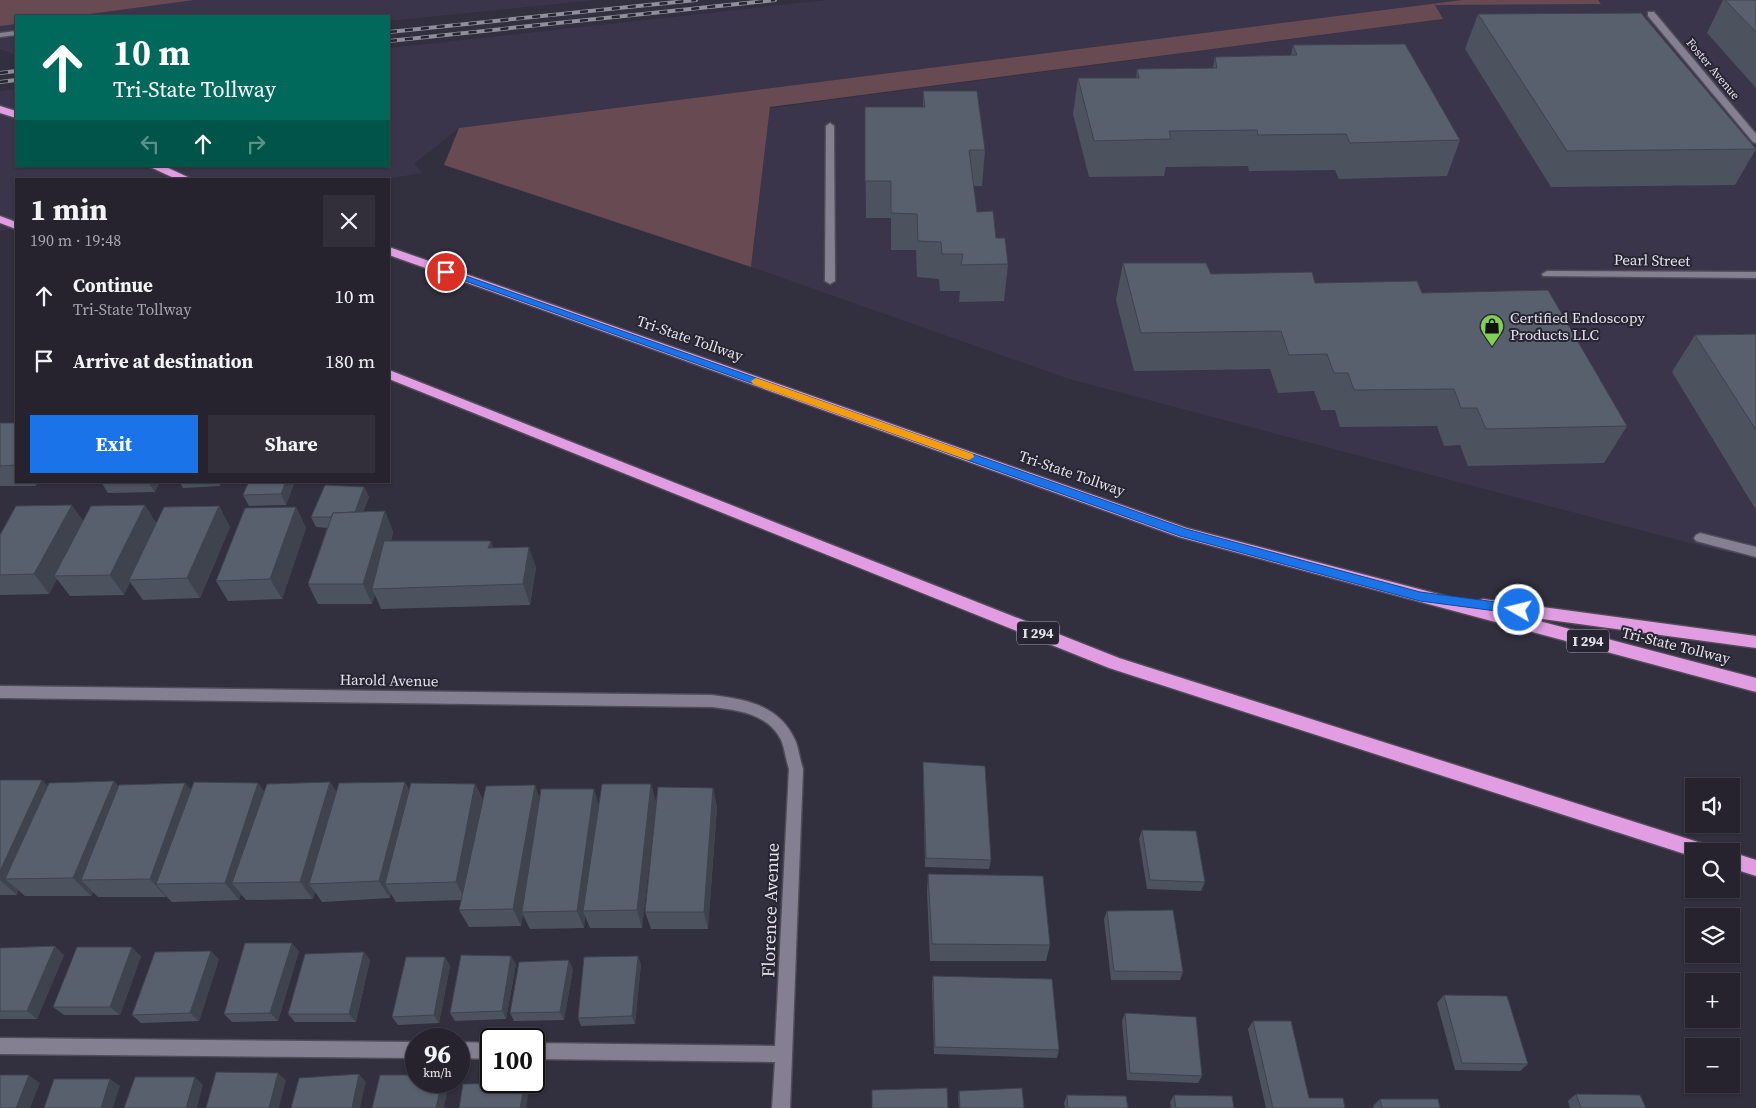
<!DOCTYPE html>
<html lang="en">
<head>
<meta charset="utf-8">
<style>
  body { margin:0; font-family:"Source Serif 4",serif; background:#322f3a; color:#f1f3f6; height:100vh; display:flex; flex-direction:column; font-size:19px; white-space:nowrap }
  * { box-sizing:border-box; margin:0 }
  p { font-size:16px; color:#a4a4aa }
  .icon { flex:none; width:28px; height:28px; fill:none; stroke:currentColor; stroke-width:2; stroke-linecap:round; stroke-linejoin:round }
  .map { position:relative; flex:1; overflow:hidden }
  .details { position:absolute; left:15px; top:178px; width:375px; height:305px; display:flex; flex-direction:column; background:#26232e; border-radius:0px; box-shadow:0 1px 4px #0004,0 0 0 1px #42404a }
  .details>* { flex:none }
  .hud { position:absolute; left:15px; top:15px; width:375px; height:152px; border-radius:0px; box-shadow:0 1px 4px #0004,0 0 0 1px #42404a; background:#00695c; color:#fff; overflow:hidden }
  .tools { position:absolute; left:1685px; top:778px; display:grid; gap:10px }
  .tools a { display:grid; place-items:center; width:55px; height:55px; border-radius:0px; background:#26232e; box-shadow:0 1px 4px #0004,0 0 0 1px #42404a; font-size:25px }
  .speed { position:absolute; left:405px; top:1028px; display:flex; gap:10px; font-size:25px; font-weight:700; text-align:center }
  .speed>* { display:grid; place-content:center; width:65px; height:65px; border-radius:50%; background:#26232e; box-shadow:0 1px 4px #0004,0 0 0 1px #42404a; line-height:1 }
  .speed small { font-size:12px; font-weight:400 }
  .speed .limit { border:2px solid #111; border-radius:8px; background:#fff; color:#111 }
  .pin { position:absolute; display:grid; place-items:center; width:42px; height:42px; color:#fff; margin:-21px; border:2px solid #fff; border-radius:50%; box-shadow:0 1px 5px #0007 }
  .me { position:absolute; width:55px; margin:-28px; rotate:278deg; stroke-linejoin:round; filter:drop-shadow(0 0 4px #0008) }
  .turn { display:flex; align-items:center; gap:18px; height:105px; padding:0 15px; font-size:22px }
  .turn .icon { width:65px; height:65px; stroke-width:2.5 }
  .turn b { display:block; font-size:35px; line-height:42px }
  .lanes { display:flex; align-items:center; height:48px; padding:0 15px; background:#0003; justify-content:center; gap:25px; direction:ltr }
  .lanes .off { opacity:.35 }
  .round { display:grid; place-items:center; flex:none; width:52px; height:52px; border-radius:0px; background:#322f3a }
  .headline { display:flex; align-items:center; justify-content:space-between; height:85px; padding:0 15px }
  h1 { font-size:30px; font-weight:700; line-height:38px }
  .primary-button { display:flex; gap:10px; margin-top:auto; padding:10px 15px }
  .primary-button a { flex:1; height:58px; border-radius:0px; background:#1a73e8; color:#fff; font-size:20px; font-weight:700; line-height:58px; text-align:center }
  .primary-button a+a { background:#322f3a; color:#f1f3f6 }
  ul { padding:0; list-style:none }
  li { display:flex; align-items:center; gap:15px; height:65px; padding:0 15px }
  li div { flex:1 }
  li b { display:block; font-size:19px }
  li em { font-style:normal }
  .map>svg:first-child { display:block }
</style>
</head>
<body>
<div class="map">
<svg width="1756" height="1108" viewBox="0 0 1756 1108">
  <rect width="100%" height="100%" fill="#322f3e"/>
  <!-- built -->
  <g fill="#3a354a">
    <path d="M0,0H596L389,21V16H16V55L0,49Z"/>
    <path d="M827,0H1462L459,128L414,164L423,173L386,179H16V229L0,231V91L16,89V166H389V48Z"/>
    <path d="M1598,0H1756V558L1704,547L1069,379L751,267L770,108L1443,19L1434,5L1600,4Z"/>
  </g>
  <!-- green -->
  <g fill="#684a53">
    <path d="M0,0H194L75,16H16V24L0,26Z"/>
    <path d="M1462,0H1598L1601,4L1435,5L1443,19L770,107L751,267L444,165L459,128Z"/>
  </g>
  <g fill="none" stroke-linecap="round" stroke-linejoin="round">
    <!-- minor casing -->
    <g stroke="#4f4c58" stroke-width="3">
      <g id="minor">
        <path d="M1648,12H1654L1756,134V143L1753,142L1648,16Z"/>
        <path d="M16,31V35L0,37V33Z"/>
        <path d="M830,123L834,126L835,281L830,284L825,281L826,126Z"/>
        <path d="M1547,271L1756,272V278L1543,276L1542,274Z"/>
        <path d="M1700,533L1756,547V557L1696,541L1694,538L1696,535Z"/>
        <path d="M0,686L712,695C748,700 780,705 796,742C799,751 800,760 803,769L790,1108H772L775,1062L534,1059V1043L775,1046L789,769C786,760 785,751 782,742C770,714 738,710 712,707L0,698Z"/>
        <path d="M0,1038L416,1042V1058L0,1054Z"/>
        <path d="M459,1042L491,1043V1059L459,1058Z"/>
      </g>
    </g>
    <!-- highway casing -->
    <g stroke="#4f4c58" stroke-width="3">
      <g id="highway">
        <path d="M0,106L16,111V118L0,113Z"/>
        <path d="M148,166H164L192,179H176Z"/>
        <path d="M0,216L16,222V229L0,223Z"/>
        <path d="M389,247L1187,528L1476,604L1478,601L1483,599L1756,636V648L1520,616L1756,678V692L1179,537L389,255Z"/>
        <path d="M389,370L1119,658L1701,843L1707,845L1710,851H1694V857L1109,668L389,379Z"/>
        <path d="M1731,852L1756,860V876L1731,868Z"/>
      </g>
    </g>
    <!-- minor -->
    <use href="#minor" fill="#848091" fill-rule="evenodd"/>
    <!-- highway -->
    <use href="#highway" fill="#e29de2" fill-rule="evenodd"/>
    <!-- rail casing -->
    <g stroke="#918f9b" stroke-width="4">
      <g id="rail">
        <path d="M389,32L696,0"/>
        <path d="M389,41L775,0"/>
        <path d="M0,73L16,71"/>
        <path d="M0,82L16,80"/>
      </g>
    </g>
    <!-- rail -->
    <use href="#rail" stroke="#282533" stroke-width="2.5" stroke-dasharray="8" stroke-linecap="butt"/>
  </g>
  <!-- wall -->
  <g fill="#4c535f">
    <path d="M1723,0H1756V88L1707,33Z"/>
    <path d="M1478,14L1756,149L1735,185L1551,187L1465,49Z"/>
    <path d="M1293,45L1460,140L1447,176L1339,179L1335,170L1249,171L1248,166L1166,167L1164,176L1089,177L1073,114L1078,78H1136L1137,69L1213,68L1215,57L1291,55Z"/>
    <path d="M923,91L985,150L982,186H973L977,212L996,238L1008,264L1004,301L959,302L960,291H940L939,279L917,277L916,250H891V218H866L865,107H923Z"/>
    <path d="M1123,263L1211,274L1422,293L1627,426L1604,463L1468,466L1460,445L1444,446L1437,426L1340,427L1335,410H1321L1314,391L1278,393L1270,369L1134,371L1116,300Z"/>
    <path d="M1756,334V510L1672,372L1695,335Z"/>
    <path d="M0,423H16V481H39L36,486H0Z"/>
    <path d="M160,481L155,492L108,493L101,482Z"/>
    <path d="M179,481H222L220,486L183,488Z"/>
    <path d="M249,481H295L286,505L249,506L243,495Z"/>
    <path d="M364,487L369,497L363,512L385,511L393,532L391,541L494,548L536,567L530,605L381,609L375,595L372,604H318L308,584L327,528L316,527L311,517Z"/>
    <path d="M219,506L230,527L200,598L143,600L130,582L124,595L70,596L57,579L49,594L0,595V535L83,520L156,522Z"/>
    <path d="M296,507L306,528L282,599L228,601L216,581Z"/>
    <path d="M923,762L991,860L989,869L925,867L923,772Z"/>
    <path d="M0,780L48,786L114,781L118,786L185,783L191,790L258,783L264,792L330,782L337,793L410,790L475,784L483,800L535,785L539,798L599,804L651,784L656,802L642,928H590L585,916L584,928L530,929L523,915L521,926L469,927L459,910L462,900L396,902L391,894L390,898L322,902L315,892L313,899L246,900L241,894L239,900L172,902L166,896V897H98L93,892L91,896H25L18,890L17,895H0Z"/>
    <path d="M713,788L717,807L708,929H651L645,912Z"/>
    <path d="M1142,830L1205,882L1201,891L1147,889L1139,839Z"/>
    <path d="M928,874L1050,945L1046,961H930L927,892Z"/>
    <path d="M1107,911L1183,972L1180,980H1111L1104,919Z"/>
    <path d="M0,948L64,955L37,1019H0Z"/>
    <path d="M299,951L278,1021L232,1022L224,1014Z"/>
    <path d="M364,952L370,960L356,1022H295L288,1014Z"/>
    <path d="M141,956L120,1015H64L53,1007Z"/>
    <path d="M445,957L450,966L439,1023L398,1025L392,1017Z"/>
    <path d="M219,959L199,1021L141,1023L132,1015Z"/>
    <path d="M516,964L506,1019L455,1021L450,1013Z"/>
    <path d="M641,964L635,1024L581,1026L578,1018Z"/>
    <path d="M573,969L564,1020L514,1021L510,1013Z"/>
    <path d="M933,976L1059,1050L1057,1058L934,1054L932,984Z"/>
    <path d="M1444,995L1528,1064L1520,1071L1455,1070L1437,1003Z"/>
    <path d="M1125,1013L1202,1076L1198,1083L1127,1080L1122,1021Z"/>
    <path d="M1253,1021L1309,1098L1345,1108H1266L1248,1029Z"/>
    <path d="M959,1091L1024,1108H959L958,1098Z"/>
    <path d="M1576,1094L1646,1108H1570L1568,1101Z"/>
    <path d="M1067,1095L1128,1108H1065L1064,1103Z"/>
    <path d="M1174,1095L1234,1108H1171L1170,1102Z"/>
    <path d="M1380,1099L1440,1108H1374L1373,1106Z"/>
  </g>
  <!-- shaded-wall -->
  <g fill="#3e434d">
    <path d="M33,481H39L36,486Z"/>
    <path d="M149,481H160L155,492L148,482Z"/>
    <path d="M217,481H222L220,486Z"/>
    <path d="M286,481H295L286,505L281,494Z"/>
    <path d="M364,487L369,497L357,529L353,518Z"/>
    <path d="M72,505L86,525L54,576L57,579L49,594L34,574Z"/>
    <path d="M145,505L158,526L129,580L130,582L124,595L110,575Z"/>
    <path d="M219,506L230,527L200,598L187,578Z"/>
    <path d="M296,507L306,528L282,599L270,579Z"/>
    <path d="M385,511L393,532L377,588L372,589L375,595L372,604L363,584Z"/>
    <path d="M491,541L498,561L488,548Z"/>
    <path d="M529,547L536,567L530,605L523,584Z"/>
    <path d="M42,780L60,798L5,879L18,890L17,895L0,880V871Z"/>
    <path d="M114,781L130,799L81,880L93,892L91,896L73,878Z"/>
    <path d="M330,782L341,800L309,884L315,892L313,899L300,882Z"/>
    <path d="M405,782L415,800L385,884L391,894L390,898L379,881Z"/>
    <path d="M185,783L200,801L156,884L166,896V897L150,879Z"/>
    <path d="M258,783L271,801L232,883L241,894L239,900L225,883Z"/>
    <path d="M475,784L484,802L465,900L456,882Z"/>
    <path d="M651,784L656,802L642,928L637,910Z"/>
    <path d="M535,785L542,804L522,912L523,915L521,926L513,909Z"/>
    <path d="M713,788L717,807L708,929L704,912Z"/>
    <path d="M594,789L600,808L583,911L585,916L584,928L577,911Z"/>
    <path d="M292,943L299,951L278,1021L270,1013Z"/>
    <path d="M55,946L64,955L37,1019L27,1011Z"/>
    <path d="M132,947L141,956L120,1015L110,1007Z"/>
    <path d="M211,951L219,959L199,1021L190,1013Z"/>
    <path d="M364,952L370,960L356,1022L349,1014Z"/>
    <path d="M511,956L516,964L506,1019L502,1011Z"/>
    <path d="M638,956L641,964L635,1024L632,1016Z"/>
    <path d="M445,957L450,966L439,1023L434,1015Z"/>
    <path d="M569,960L573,969L564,1020L560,1012Z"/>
    <path d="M278,1073L286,1080L279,1108H269Z"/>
    <path d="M359,1074L366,1082L360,1108H352Z"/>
    <path d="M29,1075L40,1083L30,1108H16Z"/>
    <path d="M195,1077L203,1085L197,1108H186Z"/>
    <path d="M110,1079L120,1086L113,1108H101Z"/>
    <path d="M442,1081H448L449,1082L444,1108H436Z"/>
    <path d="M525,1083L529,1091L526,1108H520Z"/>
  </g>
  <!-- building -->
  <g fill="#58606e" stroke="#3e434d">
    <path d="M1725,0H1756V32Z"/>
    <path d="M1641,13L1756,149L1567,151L1478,14Z"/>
    <path d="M1405,44L1460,140L1350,143L1346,134L1258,135L1257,130L1169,131L1171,139L1094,141L1078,78H1139L1137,69L1217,68L1215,57L1297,55L1293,45Z"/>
    <path d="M923,91H977L985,150H969L977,212L993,211L996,238H1005L1008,264L961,265L963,254H942L941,242L918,241L917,214L891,213V181H865V107H925Z"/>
    <path d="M1123,263H1206L1211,274L1312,272L1315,283L1417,281L1422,293L1548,290L1627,426L1486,429L1477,408H1461L1454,389L1354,390L1348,373H1334L1327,354L1289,355L1281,331L1141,333Z"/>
    <path d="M1756,334V430L1695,335Z"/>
    <path d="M0,423H16V465L0,466Z"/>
    <path d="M102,481H149L101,482Z"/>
    <path d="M249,481H286L281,494L243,495Z"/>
    <path d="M325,485L364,487L355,512L333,513L331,517H311Z"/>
    <path d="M72,505L34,574L0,575V535L16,506Z"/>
    <path d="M145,505L110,575L54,576L91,506Z"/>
    <path d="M219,506L187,578L129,580L164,507Z"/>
    <path d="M296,507L270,579L216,581L245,508Z"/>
    <path d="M385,511L363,584H308L333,513Z"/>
    <path d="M384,541H491L488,548L529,547L523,584L372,589Z"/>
    <path d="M923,762L985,766L991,860L926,858Z"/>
    <path d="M0,780H42L0,871Z"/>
    <path d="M114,781L73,878L5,879L49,783Z"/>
    <path d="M194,782L258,783L225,883L156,884Z"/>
    <path d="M330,782L300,882L232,883L267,784Z"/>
    <path d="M405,782L379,881L309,884L339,783Z"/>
    <path d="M185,783L150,879L81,880L119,785Z"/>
    <path d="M411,783L475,784L456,882L385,884Z"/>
    <path d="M602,784H651L637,910L583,911Z"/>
    <path d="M535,785L513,909L459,910L486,786Z"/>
    <path d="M658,787L713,788L704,912H645Z"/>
    <path d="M541,789H594L577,911L522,912Z"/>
    <path d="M1142,830L1196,831L1205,882L1150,880Z"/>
    <path d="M928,874L1043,876L1050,945L932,944Z"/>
    <path d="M1173,910L1183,972L1114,971L1107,911Z"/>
    <path d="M245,943H292L270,1013L224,1014Z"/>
    <path d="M55,946L27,1011H0V948Z"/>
    <path d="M77,947H132L110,1007H53Z"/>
    <path d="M211,951L190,1013L132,1015L155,952Z"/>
    <path d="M364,952L349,1014H288L305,954Z"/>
    <path d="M461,955L511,956L502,1011L450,1013Z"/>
    <path d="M638,956L632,1016L578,1018L584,957Z"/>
    <path d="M406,957H445L434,1015L392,1017Z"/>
    <path d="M569,960L560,1012L510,1013L519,962Z"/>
    <path d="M933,976L1052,979L1059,1050L935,1047Z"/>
    <path d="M1444,995L1507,996L1528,1064L1462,1063Z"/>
    <path d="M1125,1013L1196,1017L1202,1076L1130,1073Z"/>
    <path d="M1253,1021H1291L1309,1098H1343L1345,1108H1273Z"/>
    <path d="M216,1072L278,1073L269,1108H206Z"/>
    <path d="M359,1074L352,1108H291L299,1078Z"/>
    <path d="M0,1075H29L16,1108H0Z"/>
    <path d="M380,1075H416V1081H442L436,1108H372Z"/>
    <path d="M135,1077H195L186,1108H124Z"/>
    <path d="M54,1079H110L101,1108H44Z"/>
    <path d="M525,1083L520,1108H459L463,1084Z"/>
    <path d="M947,1088L948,1108H872V1090Z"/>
    <path d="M1022,1088L1024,1108H960L959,1091Z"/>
    <path d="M1576,1094L1640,1095L1646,1108H1581Z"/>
    <path d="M1067,1095L1126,1096L1128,1108H1068Z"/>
    <path d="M1174,1095L1232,1096L1234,1108H1176Z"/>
    <path d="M1380,1099H1438L1440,1108H1382Z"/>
  </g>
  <!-- route -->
  <path fill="#1a73e8" stroke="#114b97" d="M446,269L1186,529L1420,592L1519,605L1523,606L1525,610L1523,613L1519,614L1420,601L1180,536L443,273L441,272Z"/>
  <!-- slow -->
  <path fill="#f59e0b" d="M756,378L973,454L974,457L969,460L965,459L753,384L751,381Z"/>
  <!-- icons -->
  <defs>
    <g id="shop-pin" transform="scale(1.25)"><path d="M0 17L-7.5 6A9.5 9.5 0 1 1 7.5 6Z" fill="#80d051" stroke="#282533"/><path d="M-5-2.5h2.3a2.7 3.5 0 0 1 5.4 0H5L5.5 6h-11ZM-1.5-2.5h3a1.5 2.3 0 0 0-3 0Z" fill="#111"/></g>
  </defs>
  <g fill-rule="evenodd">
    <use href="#shop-pin" x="1492" y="326"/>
  </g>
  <g text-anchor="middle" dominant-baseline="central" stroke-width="4" stroke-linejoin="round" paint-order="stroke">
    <!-- far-street labels -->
    <g font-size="12" fill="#e4e2eb" stroke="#282533">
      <text transform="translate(1713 69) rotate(50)">Foster Avenue</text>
    </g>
    <!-- shield labels -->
    <g fill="#282533" stroke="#aca9b4" stroke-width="1">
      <rect x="1017" y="621.5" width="42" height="23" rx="4"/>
      <rect x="1567" y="629.5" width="42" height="23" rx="4"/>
    </g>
    <g font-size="14" font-weight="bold" fill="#e4e2eb">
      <text x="1038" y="633">I 294</text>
      <text x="1588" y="641">I 294</text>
    </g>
    <!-- street labels -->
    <g font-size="15" fill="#e4e2eb" stroke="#282533">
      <text transform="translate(1652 260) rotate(1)">Pearl Street</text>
      <text transform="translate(690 338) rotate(19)">Tri-State Tollway</text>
      <text transform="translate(1072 473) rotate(19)">Tri-State Tollway</text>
      <text transform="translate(1676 645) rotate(14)">Tri-State Tollway</text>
      <text transform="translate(389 680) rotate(1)">Harold Avenue</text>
    </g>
    <!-- poi labels -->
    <g font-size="15" fill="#e4e2eb" stroke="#282533" text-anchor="start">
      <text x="1510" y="317">Certified Endoscopy<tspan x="1510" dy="17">Products LLC</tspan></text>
    </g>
    <!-- near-street labels -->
    <g font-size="18" fill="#e4e2eb" stroke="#282533">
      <text transform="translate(770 910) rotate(-88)">Florence Avenue</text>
    </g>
  </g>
</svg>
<div class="tools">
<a><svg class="icon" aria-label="sound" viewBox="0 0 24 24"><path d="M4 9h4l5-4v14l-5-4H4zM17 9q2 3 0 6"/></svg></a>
<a><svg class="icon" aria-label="search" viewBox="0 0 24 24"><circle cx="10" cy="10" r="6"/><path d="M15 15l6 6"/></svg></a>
<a><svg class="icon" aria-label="layers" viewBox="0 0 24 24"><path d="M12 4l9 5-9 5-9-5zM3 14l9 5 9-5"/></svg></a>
<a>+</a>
<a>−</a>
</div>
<div class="speed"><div>96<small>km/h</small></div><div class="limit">100</div></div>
<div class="pin" style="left:446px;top:272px;background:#d93025"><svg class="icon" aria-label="arrive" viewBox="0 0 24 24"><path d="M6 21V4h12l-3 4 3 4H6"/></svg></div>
<svg class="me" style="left:1519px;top:610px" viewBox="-20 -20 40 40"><circle r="17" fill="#1a73e8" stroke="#fff" stroke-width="3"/><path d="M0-11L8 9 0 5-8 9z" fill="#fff"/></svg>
<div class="hud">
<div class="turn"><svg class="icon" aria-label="ahead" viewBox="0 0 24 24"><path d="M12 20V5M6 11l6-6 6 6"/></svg><div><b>10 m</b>Tri-State Tollway</div></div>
<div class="lanes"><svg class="icon off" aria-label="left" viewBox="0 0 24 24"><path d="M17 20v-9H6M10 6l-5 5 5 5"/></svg><svg class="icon" aria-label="ahead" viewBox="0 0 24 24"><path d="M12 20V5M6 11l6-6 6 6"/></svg><svg class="icon off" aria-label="right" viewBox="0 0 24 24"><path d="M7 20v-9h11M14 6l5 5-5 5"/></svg></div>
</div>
<section class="details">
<div class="headline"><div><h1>1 min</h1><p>190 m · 19:48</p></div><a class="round"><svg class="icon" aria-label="close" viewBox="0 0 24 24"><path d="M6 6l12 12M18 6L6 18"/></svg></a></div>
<ul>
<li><svg class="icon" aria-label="ahead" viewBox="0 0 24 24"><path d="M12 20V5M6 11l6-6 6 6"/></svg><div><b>Continue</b><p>Tri-State Tollway</p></div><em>10 m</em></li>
<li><svg class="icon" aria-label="arrive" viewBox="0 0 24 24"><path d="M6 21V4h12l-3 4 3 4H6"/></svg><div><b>Arrive at destination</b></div><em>180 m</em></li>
</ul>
<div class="primary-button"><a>Exit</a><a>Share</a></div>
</section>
</div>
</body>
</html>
